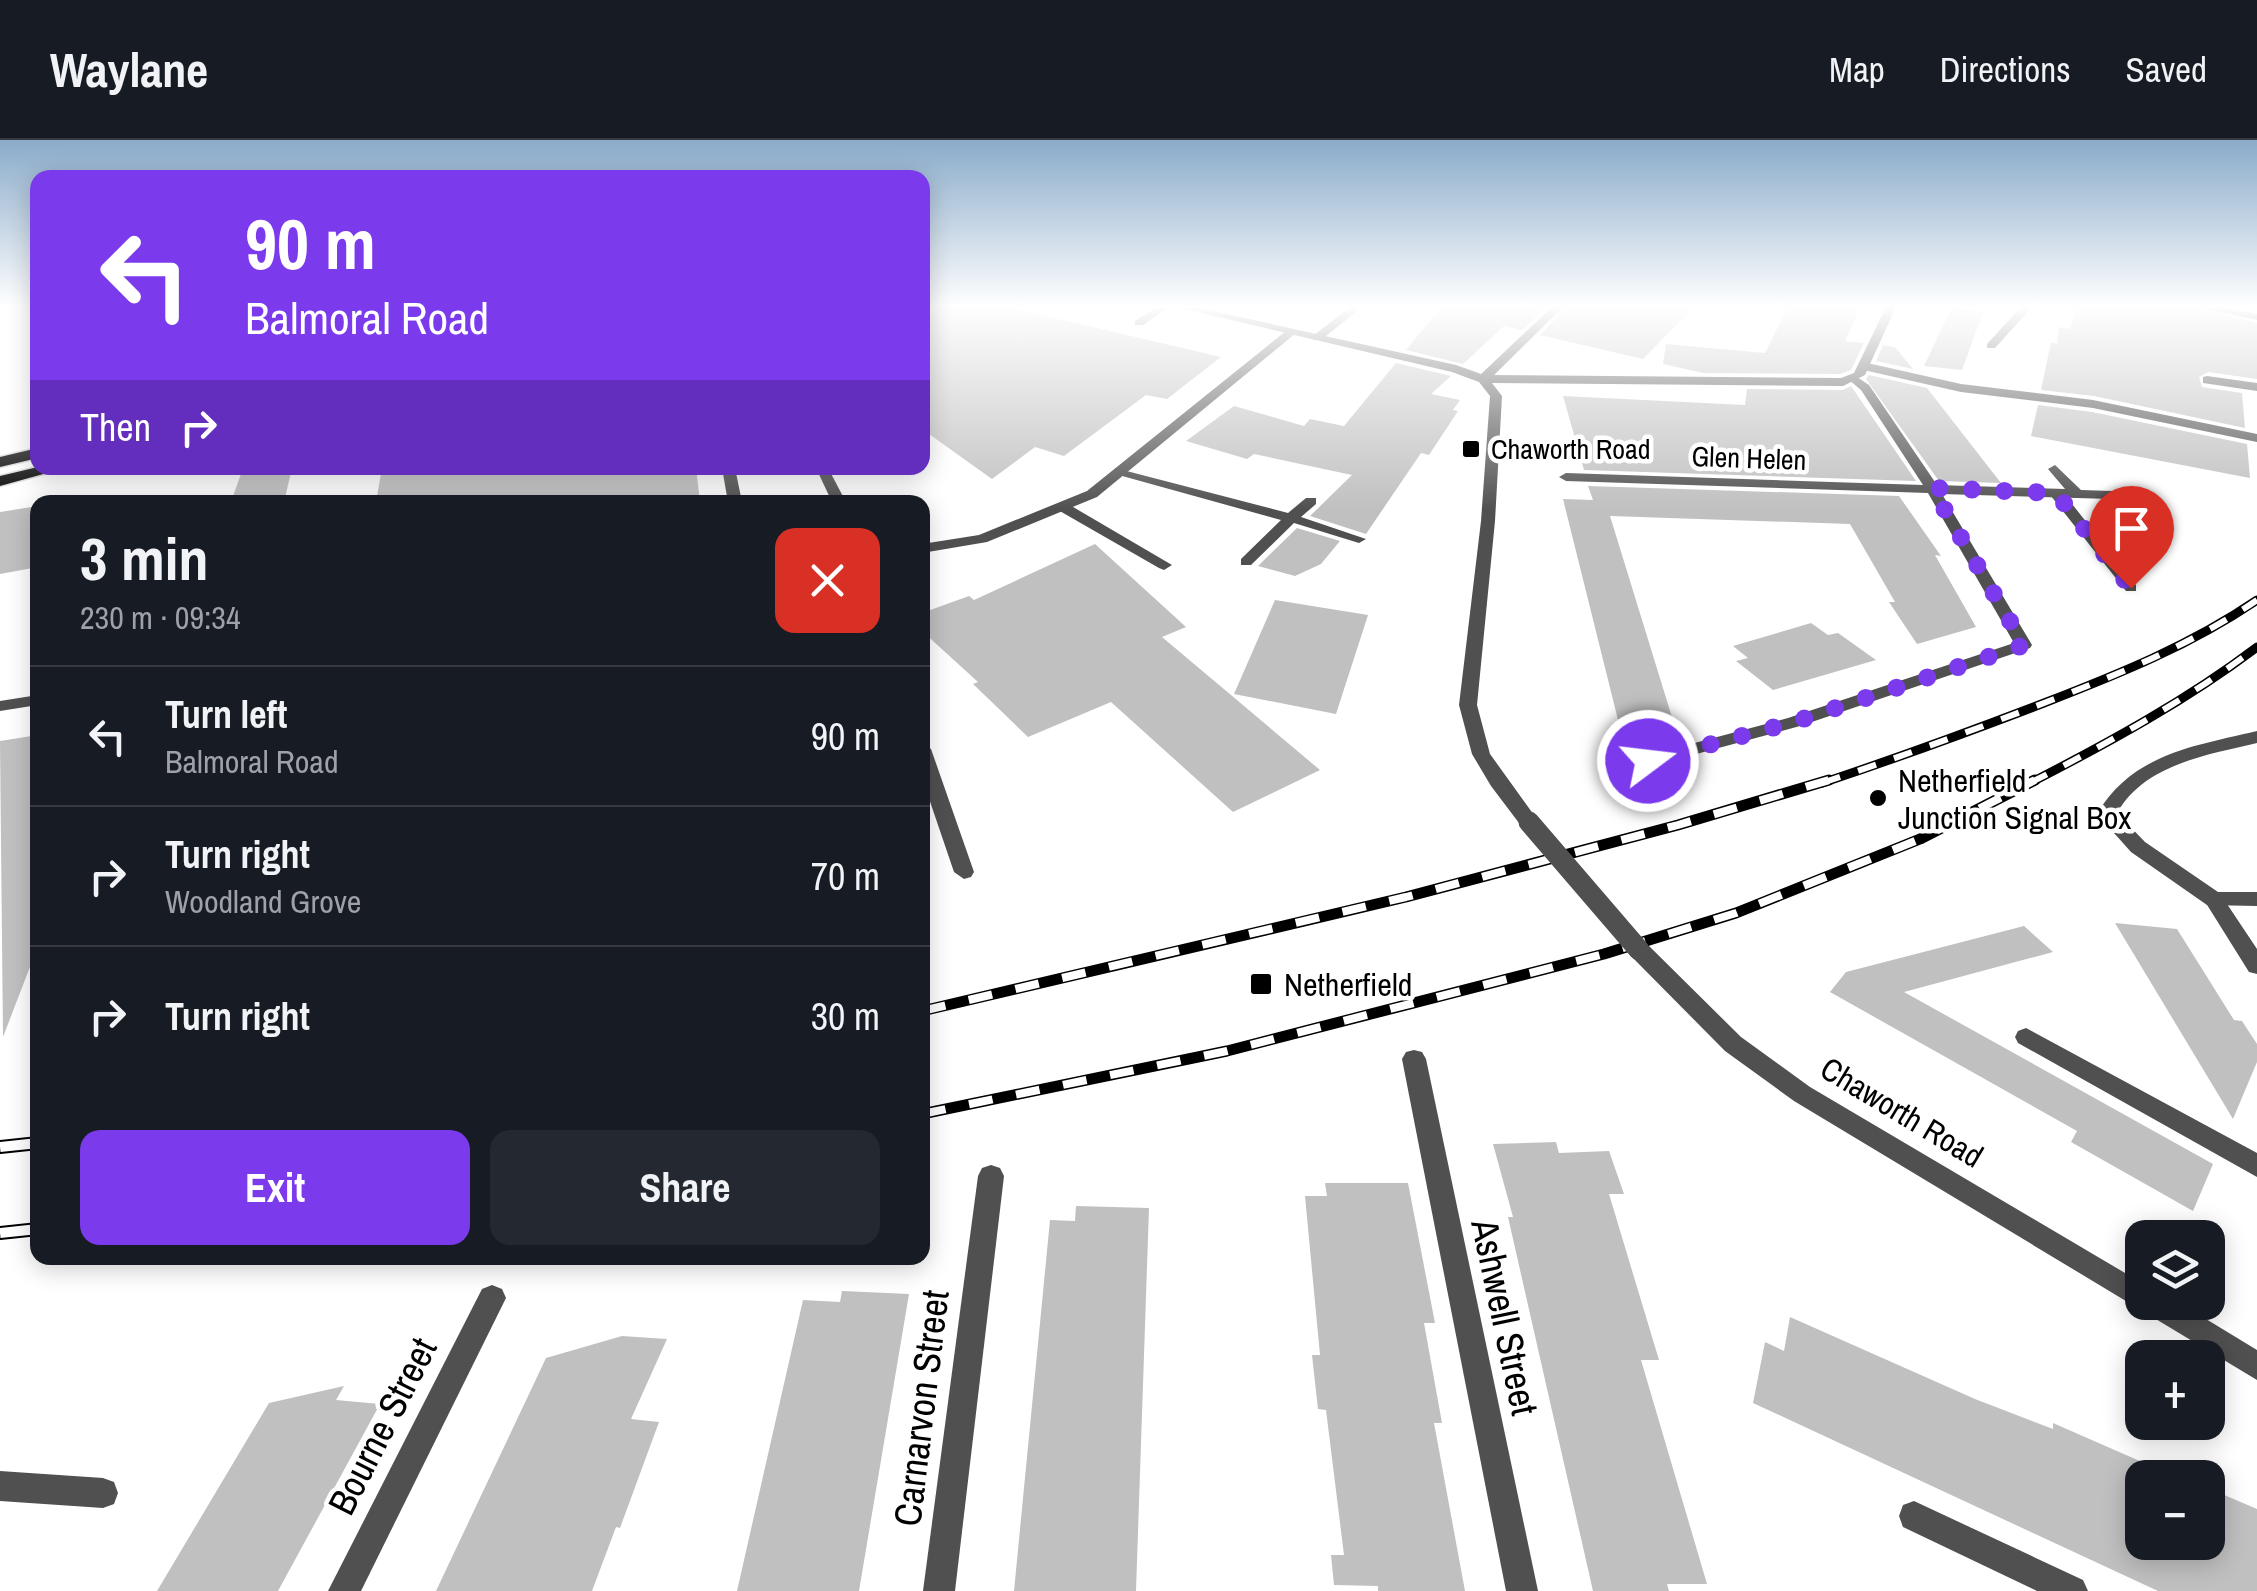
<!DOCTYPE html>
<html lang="en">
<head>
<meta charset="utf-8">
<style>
  body { margin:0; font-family:"Archivo Narrow",sans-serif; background:#242831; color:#f1f3f6; height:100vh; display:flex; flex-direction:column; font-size:38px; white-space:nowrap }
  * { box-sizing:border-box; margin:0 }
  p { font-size:32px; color:#9ea1a6 }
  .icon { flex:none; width:55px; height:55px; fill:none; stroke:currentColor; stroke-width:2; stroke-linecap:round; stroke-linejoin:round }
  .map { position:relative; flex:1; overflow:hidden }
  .side { position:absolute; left:30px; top:355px; width:900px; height:770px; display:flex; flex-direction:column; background:#171b24; border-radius:20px; box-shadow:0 5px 25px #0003 }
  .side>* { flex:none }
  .hud { position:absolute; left:30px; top:30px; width:900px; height:305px; border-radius:20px; box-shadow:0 5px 25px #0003; background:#7c3aed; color:#fff; overflow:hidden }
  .fabs { position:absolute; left:2125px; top:1080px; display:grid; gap:20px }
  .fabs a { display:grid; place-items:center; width:100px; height:100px; border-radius:20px; background:#171b24; box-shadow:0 5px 25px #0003; font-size:50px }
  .pin { position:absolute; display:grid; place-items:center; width:85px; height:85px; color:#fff; margin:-102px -42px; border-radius:50% 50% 50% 0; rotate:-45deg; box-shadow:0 0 10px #0007 }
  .pin .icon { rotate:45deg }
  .me { position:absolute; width:110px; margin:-55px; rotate:75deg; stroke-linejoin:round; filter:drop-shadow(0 0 8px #0008) }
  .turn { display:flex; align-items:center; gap:35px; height:210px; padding:0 50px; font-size:45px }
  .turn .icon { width:130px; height:130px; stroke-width:2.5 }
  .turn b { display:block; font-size:70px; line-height:85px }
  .then { display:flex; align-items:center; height:95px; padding:0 50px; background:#0003; gap:20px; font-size:38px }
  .round { display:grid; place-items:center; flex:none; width:105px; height:105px; border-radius:20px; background:#242831 }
  .overview { display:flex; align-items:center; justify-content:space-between; height:170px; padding:0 50px }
  h1 { font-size:60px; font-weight:700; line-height:75px }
  .button { display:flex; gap:20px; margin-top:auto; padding:20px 50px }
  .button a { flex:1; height:115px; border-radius:20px; background:#7c3aed; color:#fff; font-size:40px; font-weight:700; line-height:115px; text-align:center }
  .button a+a { background:#242831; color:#f1f3f6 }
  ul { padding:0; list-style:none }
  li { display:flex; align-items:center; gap:30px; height:140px; padding:0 50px; border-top:2px solid #363941 }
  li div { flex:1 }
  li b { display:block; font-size:38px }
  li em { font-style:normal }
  header { display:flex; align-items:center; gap:60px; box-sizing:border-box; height:140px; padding:0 50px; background:#171b24; border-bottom:2px solid #363941 }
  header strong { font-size:48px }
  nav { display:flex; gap:55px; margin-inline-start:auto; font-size:35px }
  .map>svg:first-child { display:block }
</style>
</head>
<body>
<header>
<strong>Waylane</strong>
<nav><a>Map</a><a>Directions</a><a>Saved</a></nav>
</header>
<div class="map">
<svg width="2257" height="1451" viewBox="0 0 2257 1451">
  <rect width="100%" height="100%" fill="#fff"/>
  <!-- building -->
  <g fill="#c0c0c0">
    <path d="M922,167H1007L1221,217L1167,259L1146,255L1064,316L1035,307L992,339L922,289Z"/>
    <path d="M1441,167H1547L1522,190L1504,186L1463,224L1406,210Z"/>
    <path d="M1567,167H1694L1643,219L1540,195Z"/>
    <path d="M1788,167H1861L1845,201L1864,203L1851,230L1840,234L1703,233L1663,224L1666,204L1765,213Z"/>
    <path d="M1952,167L1983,172L1962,230L1924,226Z"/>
    <path d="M2077,167H2191L2257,183V239L2208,232L2199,237L2202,247L2242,253L2245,288L2094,256L2041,250L2051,202L2057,204L2059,187L2070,189Z"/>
    <path d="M1883,205L1895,207L1913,229L1876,221Z"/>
    <path d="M1396,223L1451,236L1431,254L1460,260L1453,270L1458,271L1429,315L1421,313L1366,394L1310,376L1352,335L1254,314L1247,319L1186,301L1234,266L1304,286L1310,279L1344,286Z"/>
    <path d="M1869,235L1927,248L2001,343L1939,341L1866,239Z"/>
    <path d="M1851,246L1916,341L1584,330L1563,256L1745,265L1747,249L1843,250Z"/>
    <path d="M2038,265L2092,272L2247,304L2250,338L2031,296Z"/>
    <path d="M253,328H292L284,362H231L242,331Z"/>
    <path d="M382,328H696L700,362H376Z"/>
    <path d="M1588,346L1899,356L1941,416L1935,415L1976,487L1917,504L1889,462H1895L1850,384L1610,376L1675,587L1624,604L1563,359L1593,360Z"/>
    <path d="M38,366V427L0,434V372Z"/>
    <path d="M1297,388L1340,401L1321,424L1295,436L1258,426Z"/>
    <path d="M1095,404L1186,487L1162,497L1320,630L1233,672L1111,562L1028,597L973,544L978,542L922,491V473L969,456L974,460Z"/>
    <path d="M1275,460L1368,475L1336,574L1234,554Z"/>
    <path d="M1811,483L1828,495L1838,493L1876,520L1773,550L1736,521L1748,518L1733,506Z"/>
    <path d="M38,595V806L3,897L0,601Z"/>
    <path d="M2115,783L2177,789L2234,880L2242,881L2257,904V922L2233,979Z"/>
    <path d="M2024,786L2053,812L1904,852L2213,1024L2193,1071L2071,1002L2077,991L1830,852L1846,832Z"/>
    <path d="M1556,1002L1559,1013L1609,1011L1624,1054H1609L1659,1220H1641L1707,1444H1667L1669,1451H1593L1508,1077H1513L1493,1004Z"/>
    <path d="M1325,1043H1408L1435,1183H1424L1442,1283H1434L1465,1451H1378V1446L1334,1445L1331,1415H1344L1326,1270L1318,1269L1312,1215H1320L1305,1056H1327Z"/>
    <path d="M1076,1066L1149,1068L1136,1451H1014L1050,1080L1075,1081Z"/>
    <path d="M842,1151L909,1154L859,1451H737L803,1160L840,1162Z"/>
    <path d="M1790,1177L1975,1259L2053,1289V1283L2142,1322V1402H2208V1348L2257,1369V1451H2158L1753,1263L1765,1202L1784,1211Z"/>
    <path d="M622,1196L667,1199L631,1279L659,1282L620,1388L616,1387L592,1451H436L546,1218Z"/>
    <path d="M344,1246L336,1260L380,1264L278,1451H157L269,1263Z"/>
  </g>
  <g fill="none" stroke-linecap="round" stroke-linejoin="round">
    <!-- primary casing -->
    <g stroke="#dbdbdb" stroke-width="3">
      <g id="primary">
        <path d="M38,308V318L0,327V317Z"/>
        <path d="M38,327L65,328L0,346V336Z"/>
      </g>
    </g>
    <!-- service -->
    <g fill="#505050" fill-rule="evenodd">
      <path d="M1157,167H1169L1143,185H1135V181Z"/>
      <path d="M1552,167H1563L1487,242H1479V236Z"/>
      <path d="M722,328H735L742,362H728Z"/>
      <path d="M816,328H828L846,362H832Z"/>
      <path d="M1115,328L1288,373L1306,358H1316V364L1301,377L1366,399L1359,403L1294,383L1251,425H1241V419L1281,380L1115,334Z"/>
      <path d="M2051,350H2061L2136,445V451H2126L2051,356Z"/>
      <path d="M1058,364H1068L1172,425L1164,430L1159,428L1058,370Z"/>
      <path d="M2257,591V603C2207,615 2145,624 2117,673L2145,702L2218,752H2257V766L2207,765L2131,712L2097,674C2132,614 2194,606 2257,591Z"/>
      <path d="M922,603L931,609L974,732L971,737L964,739L954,732L922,638Z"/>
      <path d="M2026,888L2257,1013V1037L2018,903L2015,897L2018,891Z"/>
    </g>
    <!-- minor -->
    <g fill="#505050" fill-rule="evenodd">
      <path d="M1350,167H1362L1321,200H1313V196Z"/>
      <path d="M2021,167H2032L1995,208H1987V204Z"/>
      <path d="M2195,167H2218L2257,174V180Z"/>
      <path d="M1286,191L1296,193L1097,357L987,402L922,413V404L979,395L1087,351Z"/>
      <path d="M1863,222L1961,244L2093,260L2257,294V302L2093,268L1961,252L1859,229L1857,226Z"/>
      <path d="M1854,235L1869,245L1937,345L2065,349L2048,329L2055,325L2081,350L2112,351L2119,355L2112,359L1942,354L2032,505L2030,508L1800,586L1648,627L1642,625L1639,621L1642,617L1788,578L2014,503L1928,353L1566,341L1559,337L1566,333L1923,345L1861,250L1848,239Z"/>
      <path d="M2207,236L2257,243V251L2203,243V237Z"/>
      <path d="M38,555V565L0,571V561Z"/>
      <path d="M2214,753L2221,755L2257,809V834L2249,832L2204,760L2207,755Z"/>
      <path d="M1414,910L1422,912L1426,919L1538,1451H1506L1402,919L1406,912Z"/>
      <path d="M991,1025L1000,1028L1004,1036L955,1451H923L978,1036L982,1028Z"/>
      <path d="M492,1145L502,1149L506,1158L361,1451H328L482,1149Z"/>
      <path d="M0,1331L103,1338L114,1342L118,1353L114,1364L103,1368L0,1361Z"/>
      <path d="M1914,1361L2083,1440L2088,1451H2037L1903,1387L1899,1376L1903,1365Z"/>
    </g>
    <!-- tertiary -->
    <g fill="#505050" fill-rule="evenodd">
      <path d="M1176,167H1195L1456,225L1484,235L1841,238L1854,233L1886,167H1896L1865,235L1843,246L1492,243L1502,256L1495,381L1477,565L1490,614L1539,682L1529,689L1522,687L1491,646L1472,614L1459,565L1481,381L1490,256L1479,242L1452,232Z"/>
      <path d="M1639,802L1647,804L1741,897L1810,947L2142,1143V1162H2178L2257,1210V1240L1794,961L1725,911L1631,816L1628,810L1631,804Z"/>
    </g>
    <!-- primary -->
    <use href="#primary" fill="#000" fill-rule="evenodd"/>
    <!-- rail-far2 casing -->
    <g stroke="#000" stroke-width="9">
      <g id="rail-far2">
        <path d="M1822,643C1897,618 1971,591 2044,563C2119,534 2191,505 2257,460"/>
        <path d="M2030,643C2108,603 2187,560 2257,507"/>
      </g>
    </g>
    <!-- rail-far1 casing -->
    <g stroke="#000" stroke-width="11">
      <g id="rail-far1">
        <path d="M922,871L1406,757L1678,685L1829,640"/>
        <path d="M922,974L1227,911L1604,814L1736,773L1920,699L2035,640"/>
      </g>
    </g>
    <!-- rail casing -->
    <g stroke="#000" stroke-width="14">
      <g id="rail">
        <path d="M0,1007L38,1003"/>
        <path d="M0,1093L38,1089"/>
      </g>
    </g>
    <!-- rail-far2 -->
    <use href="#rail-far2" stroke="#fff" stroke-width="6" stroke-dasharray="19" stroke-linecap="butt"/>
    <!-- rail-far1 -->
    <use href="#rail-far1" stroke="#fff" stroke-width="8" stroke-dasharray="24" stroke-linecap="butt"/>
    <!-- rail -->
    <use href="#rail" stroke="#fff" stroke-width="10" stroke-dasharray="31" stroke-linecap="butt"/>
    <!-- tertiary-bridge -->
    <path stroke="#505050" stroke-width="21" d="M1529,682L1639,810"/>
  </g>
  <!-- sky -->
  <linearGradient id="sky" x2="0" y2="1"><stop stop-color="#8aabca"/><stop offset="0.45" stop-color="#fff"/><stop offset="1" stop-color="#fff" stop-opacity="0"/></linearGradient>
  <rect width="2257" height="370" fill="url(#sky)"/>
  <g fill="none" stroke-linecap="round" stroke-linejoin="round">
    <!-- route -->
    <path stroke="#7c3aed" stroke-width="18" stroke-dasharray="0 32.4" d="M1648,621L1794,582L2024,505L1932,348L2056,353L2131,448"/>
  </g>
  <!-- markers -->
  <g fill="#000" stroke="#fff" stroke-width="4">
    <rect x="1461" y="299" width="20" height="20" rx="5"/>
    <circle cx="1878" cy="658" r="10"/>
    <rect x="1249" y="832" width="24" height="24" rx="5"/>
  </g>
  <g text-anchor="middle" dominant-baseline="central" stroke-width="9" stroke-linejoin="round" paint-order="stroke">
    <!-- far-poi labels -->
    <g font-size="28" fill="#000" stroke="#fff" text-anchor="start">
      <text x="1491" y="309">Chaworth Road</text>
    </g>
    <!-- far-street labels -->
    <g font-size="28" fill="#000" stroke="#fff">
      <text transform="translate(1749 318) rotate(2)">Glen Helen</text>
    </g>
    <!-- poi labels -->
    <g font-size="32" fill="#000" stroke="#fff" text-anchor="start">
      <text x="1898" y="640">Netherfield<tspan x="1898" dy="37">Junction Signal Box</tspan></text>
      <text x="1284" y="844">Netherfield</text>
    </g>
    <!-- street labels -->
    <g font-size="32" fill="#000" stroke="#fff">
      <text transform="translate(1902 972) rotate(31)">Chaworth Road</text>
    </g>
    <!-- near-street labels -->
    <g font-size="38" fill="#000" stroke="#fff">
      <text transform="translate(1505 1177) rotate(78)">Ashwell Street</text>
      <text transform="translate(921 1268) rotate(-83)">Carnarvon Street</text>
      <text transform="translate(382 1286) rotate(-63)">Bourne Street</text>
    </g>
  </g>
</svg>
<div class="fabs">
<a><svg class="icon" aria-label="layers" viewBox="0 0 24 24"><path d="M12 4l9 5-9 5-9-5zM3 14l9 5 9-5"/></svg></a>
<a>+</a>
<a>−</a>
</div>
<div class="pin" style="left:2131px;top:448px;background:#d93025"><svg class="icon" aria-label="arrive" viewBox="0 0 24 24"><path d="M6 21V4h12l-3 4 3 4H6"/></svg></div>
<svg class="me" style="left:1648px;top:621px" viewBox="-20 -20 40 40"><circle r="17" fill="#7c3aed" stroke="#fff" stroke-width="3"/><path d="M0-11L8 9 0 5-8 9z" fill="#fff"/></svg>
<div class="hud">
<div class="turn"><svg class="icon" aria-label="left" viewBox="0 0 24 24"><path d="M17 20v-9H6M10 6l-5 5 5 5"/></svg><div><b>90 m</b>Balmoral Road</div></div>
<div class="then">Then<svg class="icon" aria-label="right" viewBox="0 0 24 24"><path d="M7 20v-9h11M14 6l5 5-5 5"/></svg></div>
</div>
<section class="side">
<div class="overview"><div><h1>3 min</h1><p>230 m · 09:34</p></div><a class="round" style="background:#d93025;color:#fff"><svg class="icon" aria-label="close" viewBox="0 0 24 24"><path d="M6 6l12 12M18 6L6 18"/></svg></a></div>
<ul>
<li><svg class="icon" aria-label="left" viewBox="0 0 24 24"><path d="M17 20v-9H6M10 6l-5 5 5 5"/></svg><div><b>Turn left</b><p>Balmoral Road</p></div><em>90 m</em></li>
<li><svg class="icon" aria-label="right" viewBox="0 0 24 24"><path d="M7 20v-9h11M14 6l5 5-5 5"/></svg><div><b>Turn right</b><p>Woodland Grove</p></div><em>70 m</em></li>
<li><svg class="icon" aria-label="right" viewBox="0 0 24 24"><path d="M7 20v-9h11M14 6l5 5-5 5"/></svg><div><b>Turn right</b></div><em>30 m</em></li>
</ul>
<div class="button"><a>Exit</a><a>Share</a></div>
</section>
</div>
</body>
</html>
